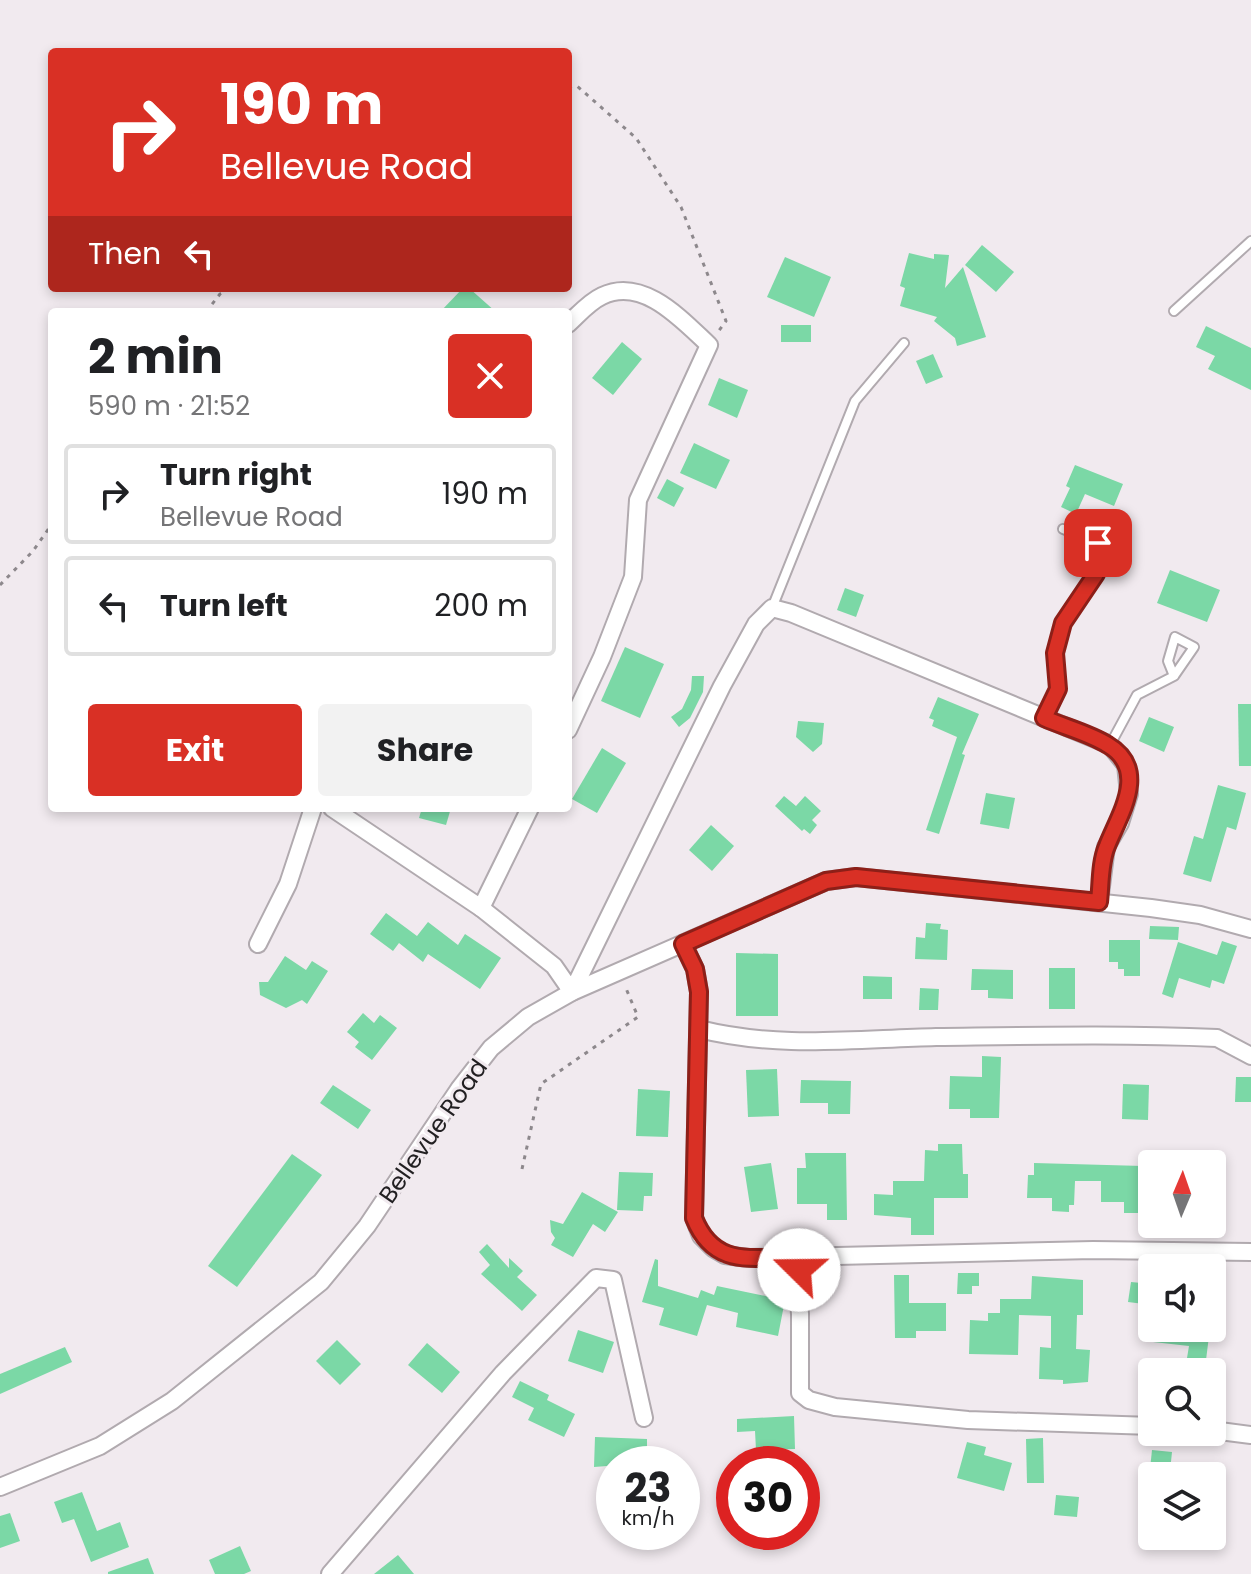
<!DOCTYPE html>
<html lang="en">
<head>
<meta charset="utf-8">
<style>
  body { margin:0; font-family:Poppins,sans-serif; background:#f2f2f2; color:#202124; height:100vh; display:flex; flex-direction:column; font-size:30px; white-space:nowrap }
  * { box-sizing:border-box; margin:0 }
  p { font-size:26px; color:#757577 }
  .icon { flex:none; width:44px; height:44px; fill:none; stroke:currentColor; stroke-width:2; stroke-linecap:round; stroke-linejoin:round }
  .map { position:relative; flex:1; overflow:hidden }
  .side { position:absolute; left:48px; top:308px; width:524px; height:504px; display:flex; flex-direction:column; background:#fff; border-radius:8px; box-shadow:0 4px 12px #0003 }
  .side>* { flex:none }
  .hud { position:absolute; left:48px; top:48px; width:524px; height:244px; border-radius:8px; box-shadow:0 4px 12px #0003; background:#d93025; color:#fff; overflow:hidden }
  .needle { width:52px; rotate:2deg }
  .controls { position:absolute; left:1138px; top:1150px; display:grid; gap:16px }
  .controls a { display:grid; place-items:center; width:88px; height:88px; border-radius:8px; background:#fff; box-shadow:0 4px 12px #0003; font-size:40px }
  .speed { position:absolute; left:596px; top:1446px; display:flex; gap:16px; font-size:40px; font-weight:700; text-align:center }
  .speed>* { display:grid; place-content:center; width:104px; height:104px; border-radius:50%; background:#fff; box-shadow:0 4px 12px #0003; line-height:1 }
  .speed small { font-size:20px; font-weight:400 }
  .speed .limit { border:12px solid #d22; background:#fff; color:#111 }
  .pin { position:absolute; display:grid; place-items:center; width:68px; height:68px; color:#fff; margin:-34px; border-radius:16px; box-shadow:0 4px 12px #0006 }
  .me { position:absolute; width:88px; margin:-44px; rotate:292deg; stroke-linejoin:round; filter:drop-shadow(0 0 6px #0008) }
  .turn { display:flex; align-items:center; gap:28px; height:168px; padding:0 40px; font-size:36px }
  .turn .icon { width:104px; height:104px; stroke-width:2.5 }
  .turn b { display:block; font-size:56px; line-height:68px }
  .then { display:flex; align-items:center; height:76px; padding:0 40px; background:#0003; gap:16px; font-size:30px }
  .round { display:grid; place-items:center; flex:none; width:84px; height:84px; border-radius:8px; background:#f2f2f2 }
  .summary { display:flex; align-items:center; justify-content:space-between; height:136px; padding:0 40px }
  h1 { font-size:48px; font-weight:700; line-height:60px }
  .cta { display:flex; gap:16px; margin-top:auto; padding:16px 40px }
  .cta a { flex:1; height:92px; border-radius:8px; background:#d93025; color:#fff; font-size:32px; font-weight:700; line-height:92px; text-align:center }
  .cta a+a { background:#f2f2f2; color:#202124 }
  ul { padding:0; list-style:none }
  li { display:flex; align-items:center; gap:24px; height:100px; margin:0 16px 12px; padding:0 24px; border:4px solid #e0e0e0; border-radius:8px }
  li div { flex:1 }
  li b { display:block; font-size:30px }
  li em { font-style:normal }
  .map>svg:first-child { display:block }
</style>
</head>
<body>
<div class="map">
<svg width="1251" height="1574" viewBox="0 0 1251 1574">
  <rect width="100%" height="100%" fill="#f1eaef"/>
  <!-- building -->
  <g fill="#7bd8a6">
    <path d="M982,245L1014,272L996,292L965,265Z"/>
    <path d="M909,253L934,259V254L949,255L945,288L963,267L986,337L957,346L955,338L934,321L937,317L900,306L905,288L900,286Z"/>
    <path d="M785,257L831,277L814,317L767,297Z"/>
    <path d="M463,288H469L496,312H440Z"/>
    <rect x="781" y="325" width="30" height="17"/>
    <path d="M1206,326L1251,348V390L1208,369L1215,356L1196,347Z"/>
    <path d="M622,342L642,359L613,395L592,378Z"/>
    <path d="M933,354L943,377L926,384L916,361Z"/>
    <path d="M719,378L748,390L737,418L708,405Z"/>
    <path d="M694,443L730,460L716,489L680,473Z"/>
    <path d="M1075,465L1123,484L1114,506L1085,494L1076,514L1061,507L1070,488L1066,486Z"/>
    <path d="M667,479L684,488L674,507L657,498Z"/>
    <path d="M1170,570L1220,590L1207,622L1157,603Z"/>
    <path d="M845,588L864,595L856,617L837,610Z"/>
    <path d="M625,647L664,664L640,718L601,701Z"/>
    <path d="M692,676H704L703,692L690,718L679,727L671,717L682,709L691,690Z"/>
    <path d="M938,697L979,714L962,754L965,755L939,834L926,830L957,737L932,726L934,720L929,718Z"/>
    <path d="M1238,704H1251V766H1239Z"/>
    <path d="M1149,717L1174,727L1164,752L1139,741Z"/>
    <path d="M798,721L824,723L822,744L813,752L796,737Z"/>
    <path d="M602,748L626,763L597,813L572,799Z"/>
    <path d="M1218,785L1246,793L1236,830L1227,827L1211,882L1183,874L1194,836L1203,839Z"/>
    <path d="M986,793L1015,798L1009,829L980,824Z"/>
    <path d="M784,796L796,806L805,796L821,811L812,820L817,825L810,834L804,829L802,831L775,806Z"/>
    <path d="M422,808H451L446,825L419,818Z"/>
    <path d="M711,825L734,846L712,871L689,850Z"/>
    <path d="M386,913L417,936L428,922L458,945L465,934L501,958L480,989L428,954L423,962L399,943L393,951L370,934Z"/>
    <path d="M926,923L941,924L940,929L948,930L947,960L915,959L916,937L925,938Z"/>
    <path d="M1150,926L1179,927L1178,940L1149,939Z"/>
    <path d="M1109,940H1140V976H1124V969H1118V962H1109Z"/>
    <path d="M1222,941L1237,946L1224,984L1212,980L1210,988L1179,978L1173,998L1162,994L1178,942L1217,955Z"/>
    <path d="M736,953L778,954V1016H736Z"/>
    <path d="M285,956L306,970L312,961L328,971L307,1004L302,1000L286,1008L260,995L259,982H268Z"/>
    <rect x="1049" y="968" width="26" height="41"/>
    <path d="M972,969L1013,970V999L988,998V990H971Z"/>
    <path d="M863,976L892,977V999H863Z"/>
    <path d="M920,988L939,989L938,1010H919Z"/>
    <path d="M363,1013L374,1023L380,1015L397,1028L372,1060L355,1047L359,1042L347,1032Z"/>
    <path d="M982,1056L1001,1057L999,1118H970V1109H949L950,1076L982,1077Z"/>
    <path d="M777,1069L779,1116L748,1117L746,1070Z"/>
    <path d="M1236,1077H1251V1102H1235Z"/>
    <path d="M801,1080L851,1081L850,1114H828V1103H800Z"/>
    <path d="M1123,1084L1149,1085L1148,1120L1122,1119Z"/>
    <path d="M333,1085L371,1110L358,1129L320,1103Z"/>
    <path d="M638,1089L670,1091L668,1137L636,1136Z"/>
    <path d="M938,1144H962L963,1174H968V1198H934V1235H911V1218L874,1215V1194L893,1195V1181H924L925,1150L938,1151Z"/>
    <path d="M805,1153H846L847,1220H827V1204H797V1168H806Z"/>
    <path d="M292,1154L322,1175L237,1287L208,1266Z"/>
    <path d="M771,1163L778,1209L751,1212L744,1167Z"/>
    <path d="M1034,1163L1143,1166L1142,1213H1124V1202H1101V1181H1075L1074,1205H1069V1212L1052,1211V1198H1027L1028,1175H1034Z"/>
    <path d="M619,1172L653,1173L652,1196H644L643,1211L617,1210Z"/>
    <path d="M582,1192L618,1212L605,1232L593,1224L573,1257L551,1245L555,1238L551,1232L550,1220L563,1224Z"/>
    <path d="M487,1244L509,1268V1258L523,1271L517,1277L537,1295L522,1311L481,1274L490,1265L479,1252Z"/>
    <path d="M655,1259L658,1260V1286L698,1298L701,1290L714,1295L717,1286L785,1300L778,1336L736,1327L738,1313L707,1305L697,1336L659,1325L664,1308L642,1302Z"/>
    <path d="M958,1273H979V1286H972V1294H957Z"/>
    <path d="M894,1275H909V1303H946V1331H916V1338H895Z"/>
    <path d="M1032,1276L1083,1280V1315H1077L1076,1349L1090,1350L1088,1382L1063,1384V1380L1039,1379L1040,1347L1051,1348V1316L1019,1315L1018,1355L969,1354L970,1320L988,1321V1313H1000V1299H1031Z"/>
    <path d="M1131,1282L1152,1284V1305L1128,1302Z"/>
    <path d="M1154,1328H1210L1206,1360L1187,1358L1189,1346L1153,1342Z"/>
    <path d="M578,1330L614,1342L603,1373L568,1361Z"/>
    <path d="M337,1340L361,1364L340,1385L316,1361Z"/>
    <path d="M427,1343L460,1372L442,1393L408,1365Z"/>
    <path d="M65,1347L72,1362L0,1394V1374Z"/>
    <path d="M520,1381L549,1395L547,1400L575,1414L564,1437L528,1420L534,1408L512,1397Z"/>
    <path d="M794,1416L795,1449L756,1450L755,1431L737,1432V1419Z"/>
    <path d="M595,1437L647,1439V1451H633V1464L594,1467Z"/>
    <path d="M1043,1438L1044,1483H1027L1026,1439Z"/>
    <path d="M967,1442L986,1447L984,1455L1012,1463L1004,1491L957,1478Z"/>
    <path d="M1152,1450L1172,1452L1170,1471L1150,1469Z"/>
    <path d="M82,1492L97,1531L120,1522L129,1547L91,1562L74,1519L62,1523L54,1502Z"/>
    <path d="M1056,1495L1079,1497L1077,1517L1054,1515Z"/>
    <path d="M10,1513L20,1541L0,1548V1516Z"/>
    <path d="M240,1546L251,1571L244,1574H215L209,1560Z"/>
    <path d="M398,1555L414,1574H374Z"/>
    <path d="M148,1558L154,1574H108V1572Z"/>
  </g>
  <g fill="none" stroke-linecap="round" stroke-linejoin="round">
    <!-- lane casing -->
    <g stroke="#b1aaaf" stroke-width="12">
      <g id="lane">
        <path d="M1174,311L1251,241"/>
        <path d="M772,608L855,401L904,343"/>
        <path d="M1044,717L1058,689L1055,653L1063,623L1096,574L1098,543L1063,529"/>
        <path d="M1110,745L1137,695L1174,676L1194,647L1175,637L1168,661L1174,676"/>
      </g>
    </g>
    <!-- street casing -->
    <g stroke="#b1aaaf" stroke-width="20">
      <g id="street">
        <path d="M568,324C579,314 589,302 602,296C643,276 682,320 709,345L638,500L633,577L602,657L568,730"/>
        <path d="M332,808L481,908"/>
        <path d="M530,808L481,908L554,966L572,992L722,686L756,624L772,608L791,613L1110,745L1126,765L1129,794L1120,823L1106,847L1099,902"/>
        <path d="M258,944L288,884L313,808"/>
        <path d="M683,944L695,969L699,992L694,1218L701,1236L713,1248L725,1255L748,1258L1093,1250L1251,1252"/>
        <path d="M699,1029C779,1049 854,1039 936,1037C1029,1036 1123,1034 1217,1038L1251,1056"/>
        <path d="M795,1257L800,1314V1393L809,1400L835,1407L968,1420L1152,1426"/>
        <path d="M1212,1430L1251,1435"/>
        <path d="M0,1487L100,1446L172,1401L321,1282L367,1226L459,1089L491,1048L528,1017L572,992L826,881L856,877L1151,908L1200,915L1251,929"/>
        <path d="M330,1574L503,1373L596,1278L613,1280L644,1418"/>
      </g>
    </g>
    <!-- path -->
    <g stroke="#8d888c" stroke-width="3" stroke-dasharray="4 6" stroke-linecap="butt">
      <path d="M568,87L577,86L636,138L681,207L726,321L718,332"/>
      <path d="M206,312L220,294L232,288"/>
      <path d="M0,585L33,551L52,524"/>
      <path d="M522,1169L541,1084L638,1017L625,986"/>
    </g>
    <!-- lane -->
    <use href="#lane" stroke="#fff" stroke-width="8"/>
    <!-- street -->
    <use href="#street" stroke="#fff" stroke-width="16"/>
  </g>
  <g fill="none" stroke-linecap="round" stroke-linejoin="round">
    <!-- route casing -->
    <g stroke="#8d1f18" stroke-width="20">
      <path id="route" d="M799,1270L795,1257C751,1257 714,1268 694,1218L699,992L695,969L683,944L826,881L856,877L1099,902C1101,884 1100,862 1107,846C1119,815 1150,770 1108,745C1089,733 1064,727 1044,718L1058,689L1055,653L1063,623L1096,574L1098,543"/>
    </g>
    <!-- route -->
    <use href="#route" stroke="#d93025" stroke-width="14"/>
  </g>
  <g text-anchor="middle" dominant-baseline="central" stroke-width="6" stroke-linejoin="round" paint-order="stroke">
    <!-- street labels -->
    <g font-size="24" fill="#222022" stroke="#f1eaef">
      <text transform="translate(433 1131) rotate(-55)">Bellevue Road</text>
    </g>
  </g>
</svg>
<div class="controls">
<a><svg class="needle" viewBox="-14 -14 28 28"><path d="M0-13l5 13h-10z" fill="#e53935"/><path d="M0 13l5-13h-10z" fill="#757577"/></svg></a>
<a><svg class="icon" aria-label="sound" viewBox="0 0 24 24"><path d="M4 9h4l5-4v14l-5-4H4zM17 9q2 3 0 6"/></svg></a>
<a><svg class="icon" aria-label="search" viewBox="0 0 24 24"><circle cx="10" cy="10" r="6"/><path d="M15 15l6 6"/></svg></a>
<a><svg class="icon" aria-label="layers" viewBox="0 0 24 24"><path d="M12 4l9 5-9 5-9-5zM3 14l9 5 9-5"/></svg></a>
</div>
<div class="speed"><div>23<small>km/h</small></div><div class="limit">30</div></div>
<div class="pin" style="left:1098px;top:543px;background:#d93025"><svg class="icon" aria-label="arrive" viewBox="0 0 24 24"><path d="M6 21V4h12l-3 4 3 4H6"/></svg></div>
<svg class="me" style="left:799px;top:1270px" viewBox="-20 -20 40 40"><circle r="19" fill="#fff"/><path d="M0-13L10 11 0 6-10 11z" fill="#d93025"/></svg>
<div class="hud">
<div class="turn"><svg class="icon" aria-label="right" viewBox="0 0 24 24"><path d="M7 20v-9h11M14 6l5 5-5 5"/></svg><div><b>190 m</b>Bellevue Road</div></div>
<div class="then">Then<svg class="icon" aria-label="left" viewBox="0 0 24 24"><path d="M17 20v-9H6M10 6l-5 5 5 5"/></svg></div>
</div>
<section class="side">
<div class="summary"><div><h1>2 min</h1><p>590 m · 21:52</p></div><a class="round" style="background:#d93025;color:#fff"><svg class="icon" aria-label="close" viewBox="0 0 24 24"><path d="M6 6l12 12M18 6L6 18"/></svg></a></div>
<ul>
<li><svg class="icon" aria-label="right" viewBox="0 0 24 24"><path d="M7 20v-9h11M14 6l5 5-5 5"/></svg><div><b>Turn right</b><p>Bellevue Road</p></div><em>190 m</em></li>
<li><svg class="icon" aria-label="left" viewBox="0 0 24 24"><path d="M17 20v-9H6M10 6l-5 5 5 5"/></svg><div><b>Turn left</b></div><em>200 m</em></li>
</ul>
<div class="cta"><a>Exit</a><a>Share</a></div>
</section>
</div>
</body>
</html>
